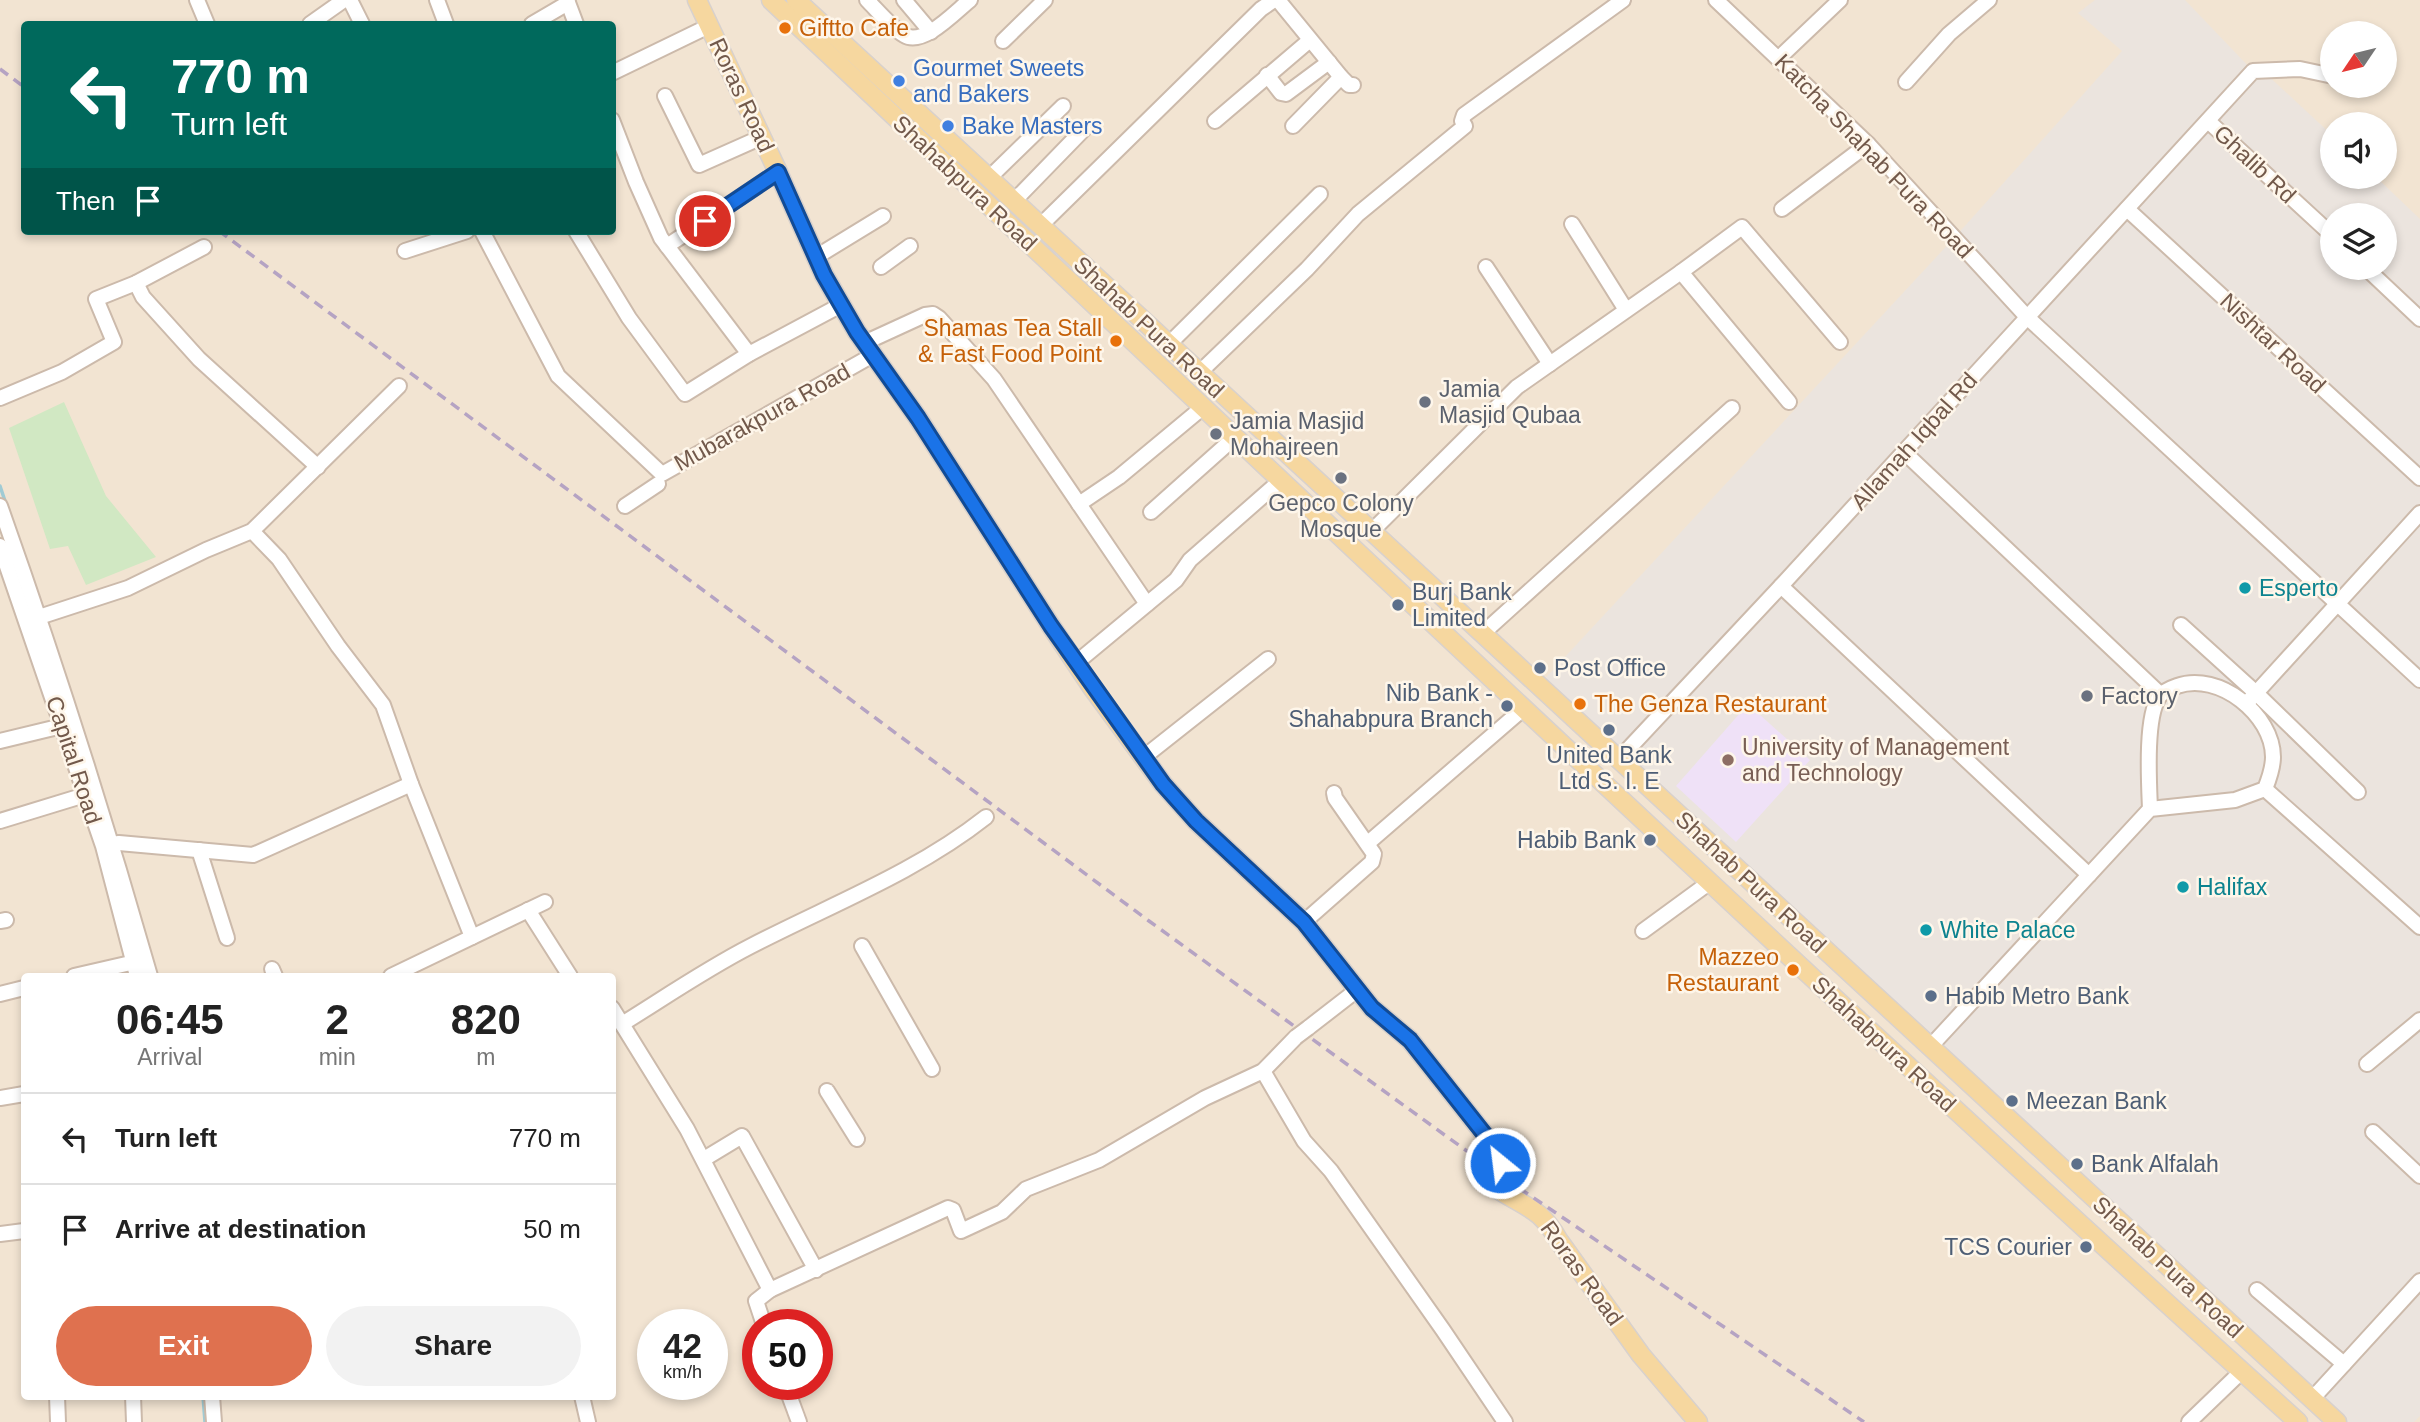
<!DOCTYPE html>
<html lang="en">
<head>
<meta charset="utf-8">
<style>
  body { margin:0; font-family:Arial,sans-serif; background:#f2f2f2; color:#222; height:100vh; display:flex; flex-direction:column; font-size:26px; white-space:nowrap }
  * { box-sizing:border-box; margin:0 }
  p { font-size:23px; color:#767676 }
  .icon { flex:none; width:38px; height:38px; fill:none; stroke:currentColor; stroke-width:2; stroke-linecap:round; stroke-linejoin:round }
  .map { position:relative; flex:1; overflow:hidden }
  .side { position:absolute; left:21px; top:973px; width:595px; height:427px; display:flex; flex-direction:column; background:#fff; border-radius:7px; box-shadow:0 4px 10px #0003 }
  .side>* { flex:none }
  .hud { position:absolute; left:21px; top:21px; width:595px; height:214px; border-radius:7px; box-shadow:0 4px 10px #0003; background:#00695c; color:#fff; overflow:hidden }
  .needle { width:46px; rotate:235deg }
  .fabs { position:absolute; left:2320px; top:21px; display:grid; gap:14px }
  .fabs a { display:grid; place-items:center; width:77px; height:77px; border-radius:50%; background:#fff; box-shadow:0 4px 10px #0003; font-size:35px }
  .speed { position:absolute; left:637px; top:1309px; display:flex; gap:14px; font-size:35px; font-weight:700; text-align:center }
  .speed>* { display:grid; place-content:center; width:91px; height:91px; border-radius:50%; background:#fff; box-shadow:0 4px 10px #0003; line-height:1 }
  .speed small { font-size:18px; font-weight:400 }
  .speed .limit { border:10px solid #d22; background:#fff; color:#111 }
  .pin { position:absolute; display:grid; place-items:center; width:60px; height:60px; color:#fff; margin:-30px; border:4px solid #fff; border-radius:50%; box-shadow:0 2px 7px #0007 }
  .me { position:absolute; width:77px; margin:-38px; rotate:331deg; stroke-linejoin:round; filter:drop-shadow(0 0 5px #0008) }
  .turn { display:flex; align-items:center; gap:24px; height:147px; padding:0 35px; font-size:32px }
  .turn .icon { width:91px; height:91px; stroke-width:2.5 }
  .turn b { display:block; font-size:49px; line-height:60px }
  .then { display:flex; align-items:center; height:66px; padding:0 35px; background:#0003; gap:14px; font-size:26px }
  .eta { display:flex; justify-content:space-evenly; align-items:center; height:119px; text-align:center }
  .eta b { font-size:42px; font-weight:800; line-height:49px }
  .cta { display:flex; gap:14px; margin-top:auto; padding:14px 35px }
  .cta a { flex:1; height:80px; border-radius:42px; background:#df714f; color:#fff; font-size:28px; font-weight:800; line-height:80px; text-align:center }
  .cta a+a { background:#f2f2f2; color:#222 }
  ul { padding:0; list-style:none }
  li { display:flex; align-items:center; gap:21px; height:91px; padding:0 35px; border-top:2px solid #e0e0e0 }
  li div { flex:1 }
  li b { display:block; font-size:26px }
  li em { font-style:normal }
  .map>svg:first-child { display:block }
</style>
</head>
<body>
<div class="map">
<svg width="2420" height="1422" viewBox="0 0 2420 1422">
  <rect width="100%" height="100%" fill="#fbf2e4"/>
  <!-- residential -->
  <path fill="#f2e4d2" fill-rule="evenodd" d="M0,0H2420V1422H0ZM24,24H612V231H24ZM2333,33H2385V86H2333ZM2333,124H2385V177H2333ZM2333,215H2385V268H2333ZM24,976H612V1396H24ZM653,1325H712V1384H653ZM758,1325H817V1384H758Z"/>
  <!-- industrial -->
  <path fill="#ebe4de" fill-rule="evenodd" d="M2095,0H2185L2253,71H2263L2333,136V177H2376L2420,219V1416L2414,1422H2337L1538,686L1954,238L2122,51L2078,13ZM2333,215H2385V268H2333Z"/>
  <!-- education -->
  <path fill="#efe1f7" d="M1748,704L1810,760L1736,842L1676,786Z"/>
  <!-- green -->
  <path fill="#d1e8c3" d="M64,402L106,496L156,557L86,585L68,546L50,549L9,428Z"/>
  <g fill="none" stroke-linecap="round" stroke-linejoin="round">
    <!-- stream -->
    <g stroke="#a0cbd4" stroke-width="3.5">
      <path d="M0,486L7,507"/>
      <path d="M203,1396L205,1422"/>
    </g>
    <!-- minor casing -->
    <g stroke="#ccbaab" stroke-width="18">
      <g id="minor">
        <path d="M197,0L207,24"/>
        <path d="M350,0L362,24"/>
        <path d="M437,0L446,24"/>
        <path d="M567,0L576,24"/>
        <path d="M867,0C877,10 892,28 904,35C923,47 955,12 970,0"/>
        <path d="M904,0L931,32"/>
        <path d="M1278,0L1341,77L1349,85H1353"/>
        <path d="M1716,0L1868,144L2027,317L2420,680"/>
        <path d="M310,24L344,0"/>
        <path d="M532,24L568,3"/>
        <path d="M1003,41L1045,0"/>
        <path d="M1779,58L1840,0"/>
        <path d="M612,73L709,26"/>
        <path d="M1267,75L1281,93L1286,94L1329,62"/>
        <path d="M1906,82L1949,34L1989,0"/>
        <path d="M665,96L699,165L762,137"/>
        <path d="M612,120L636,182L661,238L749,354"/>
        <path d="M1215,121L1310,40"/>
        <path d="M2208,121L2333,236"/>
        <path d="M1293,126L1341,77"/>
        <path d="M988,179L1063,106"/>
        <path d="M1013,202L1084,129"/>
        <path d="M1782,209L1868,144"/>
        <path d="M2127,209L2420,478"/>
        <path d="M1572,224L1626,310"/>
        <path d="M1040,226L1261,9L1274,0"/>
        <path d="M482,231L558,376L662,474L873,355"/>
        <path d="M576,231L629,318L685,394L749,354L841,305"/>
        <path d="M667,246L778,172"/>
        <path d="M405,251L467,231"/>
        <path d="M816,257L883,216"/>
        <path d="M881,267L910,246"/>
        <path d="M1486,267L1550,364"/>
        <path d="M2366,268L2420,319"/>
        <path d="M1681,272L1742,227L1840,342"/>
        <path d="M136,283L143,297L199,359L318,467"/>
        <path d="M864,343L925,315L933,314L939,318L994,379L1147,604"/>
        <path d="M1168,345L1320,194"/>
        <path d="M1199,373L1307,269L1358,214L1465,126L1462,121L1464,115L1623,0"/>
        <path d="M0,398L62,372L114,342L96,299L136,283L204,247"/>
        <path d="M1904,452L2160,694"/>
        <path d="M1079,504L1119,477L1202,408"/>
        <path d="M0,506C55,661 105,818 150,976"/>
        <path d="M625,506L658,484"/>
        <path d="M1151,512L1234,438"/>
        <path d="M252,531L279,559L338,646L383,705L411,784L472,937"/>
        <path d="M1371,532L1517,387L1681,272L1789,402"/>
        <path d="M0,546L103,846L137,976"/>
        <path d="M1781,586L2089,875"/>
        <path d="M33,619L128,588L206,550L252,531L399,386"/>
        <path d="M2181,625L2255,692L2358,792"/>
        <path d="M1482,634L1732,408"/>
        <path d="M1076,663L1176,580L1190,560L1280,481"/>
        <path d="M2246,704L2420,513"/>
        <path d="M0,741L62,726"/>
        <path d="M1144,757L1268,659"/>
        <path d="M1618,760L1781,586L2253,71L2300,69L2333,76"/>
        <path d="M2265,789L2420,927"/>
        <path d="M0,821L85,795"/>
        <path d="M1368,843L1524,708"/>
        <path d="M106,845L119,843L253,855L411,784"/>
        <path d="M199,850L227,938"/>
        <path d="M528,910L570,976"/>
        <path d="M0,921L6,920"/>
        <path d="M1304,922L1372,862L1374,854L1335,798L1334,793"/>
        <path d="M1643,931L1710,882"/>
        <path d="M862,946L932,1069"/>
        <path d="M272,969L275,976"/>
        <path d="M74,976L135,962"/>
        <path d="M391,976L545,902"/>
        <path d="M0,994L24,988"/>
        <path d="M612,1008L687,1129L770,1290"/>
        <path d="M622,1024C664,998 706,969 751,946C830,905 915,873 986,817"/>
        <path d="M1308,1028L1357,990"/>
        <path d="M1930,1047L2150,809L2235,800L2265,789C2269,779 2273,768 2273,757C2273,715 2219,671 2177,686C2171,688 2163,691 2159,697C2145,718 2149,783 2150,809"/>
        <path d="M2367,1064L2420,1020"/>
        <path d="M1263,1071L1304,1141L1331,1171L1443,1330L1505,1422"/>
        <path d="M827,1091L857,1139"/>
        <path d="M0,1098L24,1094"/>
        <path d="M2373,1132L2420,1176"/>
        <path d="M704,1159L742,1136L816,1270"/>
        <path d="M0,1234L24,1231"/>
        <path d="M2257,1290L2344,1364"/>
        <path d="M764,1325L756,1301L770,1290L948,1208L953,1210L961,1231L1002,1212L1026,1189L1099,1160L1205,1098L1263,1071L1296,1037"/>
        <path d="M785,1384L799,1422"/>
        <path d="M57,1396L58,1422"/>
        <path d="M133,1396L134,1422"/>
        <path d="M212,1396L214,1422"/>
        <path d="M582,1396L588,1422"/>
        <path d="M2312,1399L2420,1281"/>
        <path d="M2189,1422L2242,1371"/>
      </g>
    </g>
    <!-- major casing -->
    <g stroke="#d8d1cd" stroke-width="21">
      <g id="major">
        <path d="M697,0L778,172L824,275L857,332L918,418L1051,626L1091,686L1163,784L1196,821L1304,922L1372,1008L1410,1040L1496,1149C1500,1161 1504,1171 1495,1180L1496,1188C1526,1208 1540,1207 1559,1241L1641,1355L1698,1422"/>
        <path d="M771,0C1278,477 1781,956 2298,1422"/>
        <path d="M796,0L2337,1422"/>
      </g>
    </g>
    <!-- minor -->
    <use href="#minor" stroke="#fff" stroke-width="14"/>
    <!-- major -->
    <use href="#major" stroke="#f6d79f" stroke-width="18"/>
    <!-- rail -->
    <g stroke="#b5a3c3" stroke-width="3.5" stroke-dasharray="10 7" stroke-linecap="butt">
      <path d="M0,69L24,87"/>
      <path d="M219,231L1149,921L1500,1175L1864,1422"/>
    </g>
    <!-- minor-bridge casing -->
    <g stroke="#ccbaab" stroke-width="18" stroke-linecap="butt">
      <path id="minor-bridge" d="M1296,1037L1308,1028"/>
    </g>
    <!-- minor-bridge -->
    <use href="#minor-bridge" stroke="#fff" stroke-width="14"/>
  </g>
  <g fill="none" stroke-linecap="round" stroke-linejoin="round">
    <!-- route casing -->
    <g stroke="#114b97" stroke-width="18">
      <path id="route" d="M705,221L778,172L824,275L857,332L918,418L1051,626L1163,784L1196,821L1304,922L1372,1008L1410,1040L1493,1145L1500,1163"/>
    </g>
    <!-- route -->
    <use href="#route" stroke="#1a73e8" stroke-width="12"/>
  </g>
  <!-- markers -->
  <g fill="#e8710a" stroke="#fef6ea" stroke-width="2.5">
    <circle cx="785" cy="28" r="7"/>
    <circle cx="1116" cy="341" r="7"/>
    <circle cx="1580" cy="704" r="7"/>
    <circle cx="1793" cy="970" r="7"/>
  </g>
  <g fill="#3f7fe0" stroke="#fef6ea" stroke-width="2.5">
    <circle cx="899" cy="81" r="7"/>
    <circle cx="948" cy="126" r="7"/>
  </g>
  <g fill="#6b7280" stroke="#fef6ea" stroke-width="2.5">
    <circle cx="1425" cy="402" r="7"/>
    <circle cx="1216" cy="434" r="7"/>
    <circle cx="1341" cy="478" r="7"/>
    <circle cx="2087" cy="696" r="7"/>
  </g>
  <g fill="#0f9aa8" stroke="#fef6ea" stroke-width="2.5">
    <circle cx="2245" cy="588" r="7"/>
    <circle cx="2183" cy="887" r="7"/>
    <circle cx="1926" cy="930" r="7"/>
  </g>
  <g fill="#5c6f8a" stroke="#fef6ea" stroke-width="2.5">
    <circle cx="1398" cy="605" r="7"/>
    <circle cx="1540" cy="668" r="7"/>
    <circle cx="1507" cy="706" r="7"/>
    <circle cx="1609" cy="730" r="7"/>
    <circle cx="1650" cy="840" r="7"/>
    <circle cx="1931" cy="996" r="7"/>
    <circle cx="2012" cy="1101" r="7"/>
    <circle cx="2077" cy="1164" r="7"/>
    <circle cx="2086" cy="1247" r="7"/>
  </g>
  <circle fill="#8d6e63" stroke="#fef6ea" stroke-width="2.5" cx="1728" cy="760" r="7"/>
  <g text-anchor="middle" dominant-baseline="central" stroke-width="5" stroke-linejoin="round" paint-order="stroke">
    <!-- food labels -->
    <g font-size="23" fill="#c56008" stroke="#fef6ea" text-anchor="start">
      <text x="799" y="28">Giftto Cafe</text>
      <text x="1102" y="328" text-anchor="end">Shamas Tea Stall<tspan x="1102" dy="26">&amp; Fast Food Point</tspan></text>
      <text x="1594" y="704">The Genza Restaurant</text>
      <text x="1779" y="957" text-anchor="end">Mazzeo<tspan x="1779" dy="26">Restaurant</tspan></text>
    </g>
    <!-- shop labels -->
    <g font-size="23" fill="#366cbe" stroke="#fef6ea" text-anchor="start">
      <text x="913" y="68">Gourmet Sweets<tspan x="913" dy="26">and Bakers</tspan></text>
      <text x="962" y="126">Bake Masters</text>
    </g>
    <!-- street labels -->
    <g font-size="23" fill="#72594b" stroke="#fef6ea">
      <text transform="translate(742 95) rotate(65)">Roras Road</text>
      <text transform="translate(1874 156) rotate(46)">Katcha Shahab Pura Road</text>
      <text transform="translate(2255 164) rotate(43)">Ghalib Rd</text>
      <text transform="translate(965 183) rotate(43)">Shahabpura Road</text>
      <text transform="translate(1149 327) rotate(43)">Shahab Pura Road</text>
      <text transform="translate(2273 343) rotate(43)">Nishtar Road</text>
      <text transform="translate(762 417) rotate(-29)">Mubarakpura Road</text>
      <text transform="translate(1914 441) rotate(-48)">Allamah Iqbal Rd</text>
      <text transform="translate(74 760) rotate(72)">Capital Road</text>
      <text transform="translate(1751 882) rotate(43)">Shahab Pura Road</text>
      <text transform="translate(1884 1044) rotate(43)">Shahabpura Road</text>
      <text transform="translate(2168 1267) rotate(43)">Shahab Pura Road</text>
      <text transform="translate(1582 1273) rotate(54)">Roras Road</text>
    </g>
    <!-- worship labels -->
    <g font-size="23" fill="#5b616d" stroke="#fef6ea" text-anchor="start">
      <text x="1439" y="389">Jamia<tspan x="1439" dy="26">Masjid Qubaa</tspan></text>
      <text x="1230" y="421">Jamia Masjid<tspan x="1230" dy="26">Mohajreen</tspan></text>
      <text x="1341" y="503" text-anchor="middle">Gepco Colony<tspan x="1341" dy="26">Mosque</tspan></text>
      <text x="2101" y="696">Factory</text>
    </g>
    <!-- culture labels -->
    <g font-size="23" fill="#0d838f" stroke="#fef6ea" text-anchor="start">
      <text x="2259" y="588">Esperto</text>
      <text x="2197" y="887">Halifax</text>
      <text x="1940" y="930">White Palace</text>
    </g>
    <!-- service labels -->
    <g font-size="23" fill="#4e5e75" stroke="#fef6ea" text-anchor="start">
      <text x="1412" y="592">Burj Bank<tspan x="1412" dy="26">Limited</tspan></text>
      <text x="1554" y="668">Post Office</text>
      <text x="1493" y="693" text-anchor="end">Nib Bank -<tspan x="1493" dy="26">Shahabpura Branch</tspan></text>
      <text x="1609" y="755" text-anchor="middle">United Bank<tspan x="1609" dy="26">Ltd S. I. E</tspan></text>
      <text x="1636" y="840" text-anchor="end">Habib Bank</text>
      <text x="1945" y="996">Habib Metro Bank</text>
      <text x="2026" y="1101">Meezan Bank</text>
      <text x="2091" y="1164">Bank Alfalah</text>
      <text x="2072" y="1247" text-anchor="end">TCS Courier</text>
    </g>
    <!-- education labels -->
    <g font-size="23" fill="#785e54" stroke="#fef6ea" text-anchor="start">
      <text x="1742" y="747">University of Management<tspan x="1742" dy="26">and Technology</tspan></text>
    </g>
  </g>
</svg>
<div class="fabs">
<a><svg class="needle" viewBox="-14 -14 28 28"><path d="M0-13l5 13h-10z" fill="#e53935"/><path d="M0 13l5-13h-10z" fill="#767676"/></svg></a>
<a><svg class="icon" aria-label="sound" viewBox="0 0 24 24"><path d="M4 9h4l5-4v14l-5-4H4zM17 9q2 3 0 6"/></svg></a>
<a><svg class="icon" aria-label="layers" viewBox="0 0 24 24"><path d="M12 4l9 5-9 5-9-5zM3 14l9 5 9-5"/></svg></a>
</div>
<div class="speed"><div>42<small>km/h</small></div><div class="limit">50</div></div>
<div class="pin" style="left:705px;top:221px;background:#d93025"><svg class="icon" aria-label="arrive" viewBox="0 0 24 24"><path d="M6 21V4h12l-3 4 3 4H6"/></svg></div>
<svg class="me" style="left:1500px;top:1163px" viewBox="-20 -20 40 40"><circle r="17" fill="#1a73e8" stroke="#fff" stroke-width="3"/><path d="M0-11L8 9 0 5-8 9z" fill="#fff"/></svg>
<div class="hud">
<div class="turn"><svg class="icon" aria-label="left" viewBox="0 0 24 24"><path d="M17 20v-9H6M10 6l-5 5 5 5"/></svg><div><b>770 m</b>Turn left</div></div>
<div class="then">Then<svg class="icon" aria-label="arrive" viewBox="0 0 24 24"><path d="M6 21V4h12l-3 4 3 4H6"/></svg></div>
</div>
<section class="side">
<div class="eta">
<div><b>06:45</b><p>Arrival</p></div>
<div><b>2</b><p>min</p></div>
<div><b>820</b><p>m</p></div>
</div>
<ul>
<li><svg class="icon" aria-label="left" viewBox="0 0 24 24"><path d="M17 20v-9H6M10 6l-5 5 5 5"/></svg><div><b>Turn left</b></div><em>770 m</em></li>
<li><svg class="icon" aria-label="arrive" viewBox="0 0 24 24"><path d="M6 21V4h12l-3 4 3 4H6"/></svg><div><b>Arrive at destination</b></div><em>50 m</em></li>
</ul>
<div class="cta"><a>Exit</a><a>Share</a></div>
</section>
</div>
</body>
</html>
